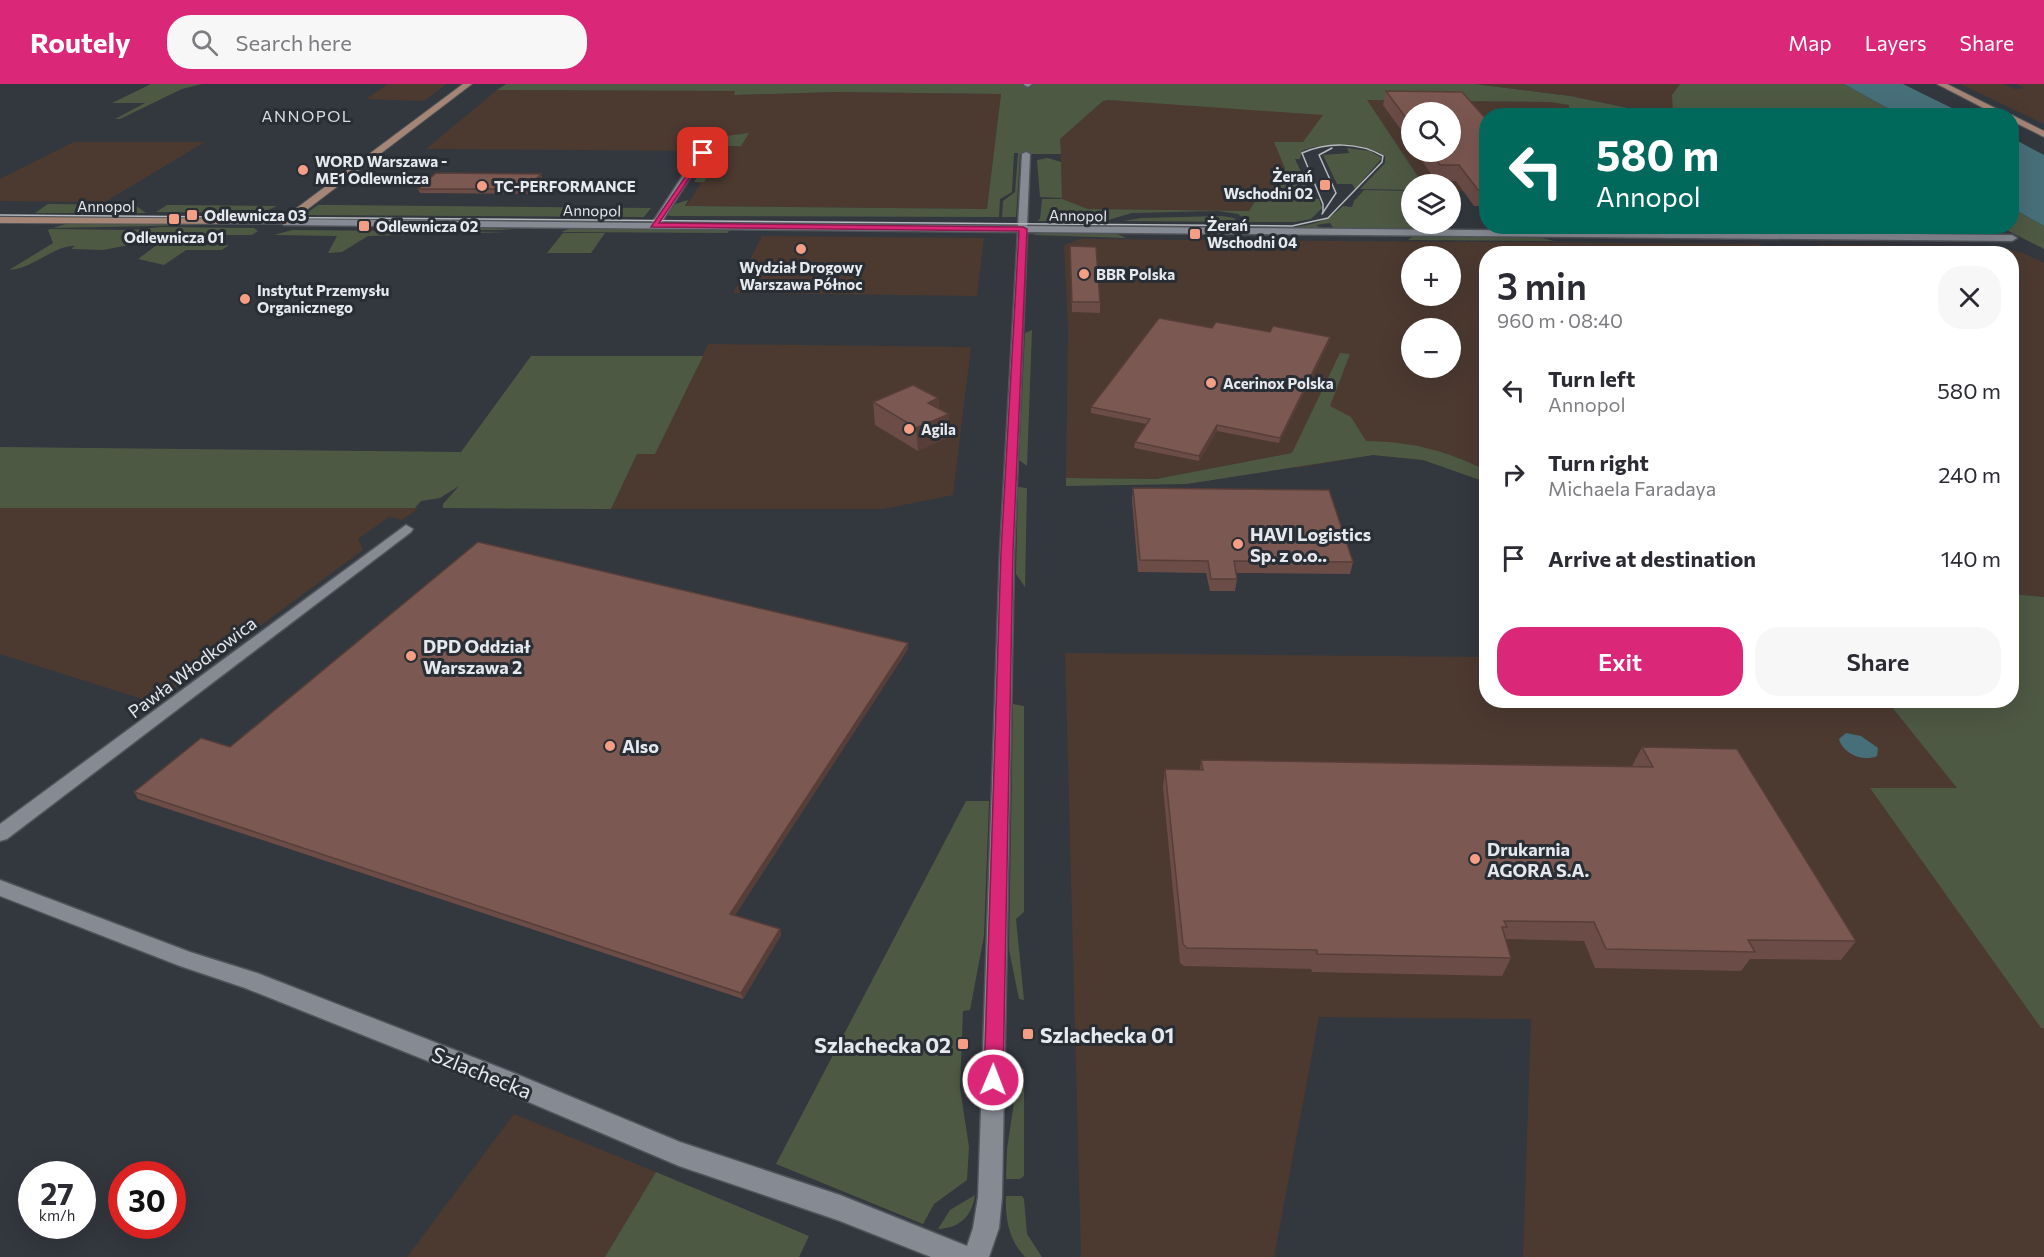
<!DOCTYPE html>
<html lang="en">
<head>
<meta charset="utf-8">
<style>
  body { margin:0; font-family:Commissioner,sans-serif; background:#f7f7f7; color:#2b2b33; height:100vh; display:flex; flex-direction:column; font-size:22px; white-space:nowrap }
  * { box-sizing:border-box; margin:0 }
  p { font-size:20px; color:#7c7c81 }
  .icon { flex:none; width:33px; height:33px; fill:none; stroke:currentColor; stroke-width:2; stroke-linecap:round; stroke-linejoin:round }
  .map { position:relative; flex:1; overflow:hidden }
  .drawer { position:absolute; left:1479px; top:162px; width:540px; height:462px; display:flex; flex-direction:column; background:#fff; border-radius:24px; box-shadow:0 6px 24px #0002 }
  .drawer>* { flex:none }
  .hud { position:absolute; left:1479px; top:24px; width:540px; height:126px; border-radius:24px; box-shadow:0 6px 24px #0002; background:#00695c; color:#fff; overflow:hidden }
  .buttons { position:absolute; left:1401px; top:18px; display:grid; gap:12px }
  .buttons a { display:grid; place-items:center; width:60px; height:60px; border-radius:50%; background:#fff; box-shadow:0 6px 24px #0002; font-size:30px }
  .speed { position:absolute; left:18px; top:1077px; display:flex; gap:12px; font-size:30px; font-weight:700; text-align:center }
  .speed>* { display:grid; place-content:center; width:78px; height:78px; border-radius:50%; background:#fff; box-shadow:0 6px 24px #0002; line-height:1 }
  .speed small { font-size:15px; font-weight:400 }
  .speed .limit { border:9px solid #d22; background:#fff; color:#111 }
  .pin { position:absolute; display:grid; place-items:center; width:51px; height:51px; color:#fff; margin:-26px; border-radius:12px; box-shadow:0 3px 9px #0006 }
  .me { position:absolute; width:66px; margin:-33px; rotate:1deg; stroke-linejoin:round; filter:drop-shadow(0 0 4px #0008) }
  .turn { display:flex; align-items:center; gap:21px; height:126px; padding:0 18px; font-size:27px }
  .turn .icon { width:78px; height:78px; stroke-width:2.5 }
  .turn b { display:block; font-size:42px; line-height:51px }
  .round { display:grid; place-items:center; flex:none; width:63px; height:63px; border-radius:24px; background:#f7f7f7 }
  .summary { display:flex; align-items:center; justify-content:space-between; height:102px; padding:0 18px }
  h1 { font-size:36px; font-weight:600; line-height:45px }
  .cta { display:flex; gap:12px; margin-top:auto; padding:12px 18px }
  .cta a { flex:1; height:69px; border-radius:24px; background:#db2777; color:#fff; font-size:24px; font-weight:600; line-height:69px; text-align:center }
  .cta a+a { background:#f7f7f7; color:#2b2b33 }
  ul { padding:0; list-style:none }
  li { display:flex; align-items:center; gap:18px; height:84px; padding:0 18px }
  li div { flex:1 }
  li b { display:block; font-size:22px }
  li em { font-style:normal }
  header { display:flex; align-items:center; gap:36px; box-sizing:border-box; height:84px; padding:0 30px; background:#db2777; color:#fff }
  header strong { font-size:28px }
  nav { display:flex; gap:33px; margin-inline-start:auto; font-size:21px }
  .search { width:420px; height:54px; background:#f7f7f7; display:flex; align-items:center; gap:15px; box-sizing:border-box; padding:0 21px; border-radius:24px; color:#7c7c81; font-size:22px }
  .map>svg:first-child { display:block }
</style>
</head>
<body>
<header>
<strong>Routely</strong>
<div class="search"><svg class="icon" aria-label="search" viewBox="0 0 24 24"><circle cx="10" cy="10" r="6"/><path d="M15 15l6 6"/></svg>Search here</div>
<nav><a>Map</a><a>Layers</a><a>Share</a></nav>
</header>
<div class="map">
<svg width="2044" height="1173" viewBox="0 0 2044 1173">
  <rect width="100%" height="100%" fill="#33373e"/>
  <!-- industrial -->
  <g fill="#4c3a31" fill-rule="evenodd">
    <path d="M388,0H446L424,17L366,15Z"/>
    <path d="M1475,0H1680L1672,11L1673,32L1570,12Z"/>
    <path d="M1960,0H2004L2015,5L2024,4L2015,0H2044V40Z"/>
    <path d="M497,6L736,7L735,11L835,8L1001,10L987,125L686,122L701,99L694,98L715,67L426,65Z"/>
    <path d="M1109,16L1213,22L1324,31L1262,117L1256,116L1249,127L1088,125L1062,115L1060,55L1103,17Z"/>
    <path d="M1366,16L1550,18L1569,21L1568,31L1486,32V107H1451L1450,100H1423ZM1412,28H1450V68H1412Z"/>
    <path d="M74,58H205L105,118L0,117V95Z"/>
    <path d="M1980,142L1987,149H1883L1848,143Z"/>
    <path d="M762,152L984,154L977,212L733,209Z"/>
    <path d="M1080,155L1760,160L1769,169L1486,170V398L1423,376L1373,371L1296,384L1292,369L1156,395L1066,394L1068,244L1064,161ZM1412,172H1450V212H1412ZM1412,244H1450V284H1412Z"/>
    <path d="M1819,161L1994,162L2023,169L2044,179V513L2012,510V170H1828Z"/>
    <path d="M708,260L971,263L953,411L884,425H611L637,370L687,305Z"/>
    <path d="M0,424H419L402,436L389,433L358,455L363,466L155,619L0,570Z"/>
    <path d="M1065,569L1486,573V616L1887,617L1958,704H1871L2041,944H2044V1173H1523L1531,935L1319,933L1274,1173H1081Z"/>
    <path d="M514,1030L656,1088L605,1173H407Z"/>
  </g>
  <!-- green -->
  <g fill="#4e5944">
    <path d="M151,0H202L182,5L120,35H115L145,19H112Z"/>
    <path d="M506,0H1475L1570,12L1663,31H1568L1569,21L1550,18L1367,16L1423,100H1412L1411,106L1360,105L1385,79V72C1366,59 1323,58 1302,67L1300,75H1295L1302,90H1299L1301,93H1304L1314,115H1319L1322,124L1311,135L1295,138H1248L1238,130L1218,127L1132,129L1105,137H1037L1040,135L1042,115H1062L1088,125L1249,127L1256,116L1262,117L1285,84L1274,58H1303L1323,31L1109,16L1103,17L1060,55L1061,70H1020L1016,133H1002L1003,117L1015,108L1018,69H1014L1012,108L1000,115L999,133L671,132L667,131L675,120L688,116L685,122L987,125L1001,10L835,8L734,11L735,7L497,6Z"/>
    <path d="M1680,0H1844L1900,31H1673L1672,11Z"/>
    <path d="M749,49L741,62H721L720,65H725L704,98H694L715,68L708,67L719,53Z"/>
    <path d="M1347,64L1370,67L1382,74L1355,105L1352,100H1337L1323,71L1349,69Z"/>
    <path d="M1048,74L1061,78L1062,114L1040,113L1037,76Z"/>
    <path d="M1364,106L1411,107V114L1405,124L1411,125L1412,140H1449L1437,144L1334,145L1330,139L1316,141L1323,145L1251,143C1284,143 1318,148 1343,122L1352,123L1354,117Z"/>
    <path d="M48,120L135,121L146,129H35Z"/>
    <path d="M167,121L276,122H277L266,127H270L268,129L156,128Z"/>
    <path d="M318,121H335L651,124L644,133L304,131Z"/>
    <path d="M2012,124L2044,142V165L2001,143L2012,142Z"/>
    <path d="M1222,132L1234,134L1238,138L1123,137L1141,134Z"/>
    <path d="M69,139L251,140L53,144Z"/>
    <path d="M377,142L479,143L514,146H373Z"/>
    <path d="M161,143L254,144L258,147L252,151H189L176,160L229,161L222,166H186L164,181L138,175L166,154L103,166L71,165L75,162C54,161 35,184 9,186L53,159L48,146L50,145L130,146Z"/>
    <path d="M569,145H728L729,146L728,149L561,148Z"/>
    <path d="M292,146L512,148L368,152L342,168L328,169L337,152L274,151Z"/>
    <path d="M1045,148L1115,149L1126,154L1032,151Z"/>
    <path d="M563,149H605L591,169H547Z"/>
    <path d="M1413,152L1538,153L1554,157L1408,156Z"/>
    <path d="M1032,246L1027,382L1019,376L1025,249Z"/>
    <path d="M1340,269L1350,270L1330,322L1351,333L1366,357C1414,358 1443,366 1486,386V398L1423,376L1373,371L1187,400L1066,402V394L1156,395L1292,369Z"/>
    <path d="M531,272H703L655,370H637L611,425L443,424V420L459,402L440,414L421,417L415,424H0V363L461,368Z"/>
    <path d="M1018,403L1027,404L1025,503L1016,490Z"/>
    <path d="M2012,510L2044,513V944H2041L1870,704H1957L1887,617L2012,616Z"/>
    <path d="M1013,620L1024,622V828L1016,835L1024,916L1019,915L1009,866Z"/>
    <path d="M966,717H989L984,852L970,926L963,927L960,1004L969,1063L967,1096L934,1120L923,1140L776,1080Z"/>
    <path d="M1019,985H1024V1092L1020,1095H1006L1007,1065Z"/>
    <path d="M656,1088L809,1152L799,1173H605Z"/>
    <path d="M975,1111C972,1132 960,1144 938,1145L950,1126Z"/>
    <path d="M1006,1112H1022L1024,1115L1027,1150L1042,1173H1025C1009,1156 1005,1135 1006,1112Z"/>
  </g>
  <!-- water -->
  <g fill="#476f7a">
    <path d="M1844,0H1903L1966,31H1900Z"/>
    <path d="M2012,54L2044,71V142L2012,124Z"/>
    <path d="M1846,649L1861,652L1878,664L1877,672C1863,678 1843,670 1839,655Z"/>
  </g>
  <g fill="none" stroke-linecap="round" stroke-linejoin="round">
    <!-- street casing -->
    <g stroke="#505359" stroke-width="3">
      <g id="street">
        <path d="M1032,0L1028,3L1024,1V0Z"/>
        <path d="M700,65L707,67L661,139L1018,142L1022,70L1026,68L1030,70L1027,142L2012,151L2017,154L2012,157L1027,148L1014,468L1002,1113L999,1144L989,1173H931L840,1137L679,1082L498,1005L245,904L180,882L0,812V796L190,868L257,889L514,989L680,1058L840,1111L967,1162L973,1144L978,1113L1000,468L1018,148L284,141L279,138L284,135L652,139Z"/>
        <path d="M406,441L413,445L411,448L7,755L0,757V740Z"/>
      </g>
    </g>
    <!-- secondary casing -->
    <g stroke="#505359" stroke-width="2">
      <g id="secondary">
        <path d="M463,0H472L288,140L0,139V133L282,135Z"/>
        <path d="M1937,0H1947L2011,32H1999Z"/>
        <path d="M2012,31L2044,47V53L2012,37Z"/>
      </g>
    </g>
    <!-- street -->
    <use href="#street" fill="#868a92" fill-rule="evenodd"/>
    <!-- secondary -->
    <use href="#secondary" fill="#a58576" fill-rule="evenodd"/>
    <!-- tram -->
    <g stroke="#b6b9be" stroke-width="1.5">
      <path d="M1322,130L1336,109L1319,71L1332,64"/>
      <path d="M0,131L1292,142L1328,134L1382,78L1383,72C1359,58 1327,58 1302,69L1323,120V128"/>
    </g>
  </g>
  <!-- wall -->
  <g fill="#6b4c47">
    <path d="M1386,7L1486,35V122H1474L1456,97H1436L1416,68H1450L1412,28V61L1383,21Z"/>
    <path d="M541,90L542,94L528,110L420,109L418,105Z"/>
    <path d="M1070,162L1100,218V229L1072,228Z"/>
    <path d="M1212,244L1330,253L1329,258L1279,359L1217,347L1199,377L1134,364L1135,358L1146,340L1091,329V323Z"/>
    <path d="M938,314L939,324L950,352L918,367L875,341L873,318Z"/>
    <path d="M1133,404L1353,478L1350,490L1236,489L1237,495L1235,507H1210L1206,489L1138,488L1132,416Z"/>
    <path d="M908,565L735,831L780,845L781,851L743,915L138,715L134,708L230,663Z"/>
    <path d="M1642,663L1856,857L1841,876L1750,875L1741,887L1595,884L1584,857L1506,855L1511,874L1502,892L1312,888L1311,885L1184,882L1180,879L1163,704L1165,685L1200,686L1201,676L1632,682Z"/>
  </g>
  <!-- shaded-wall -->
  <g fill="#573e39">
    <path d="M541,90L542,94L528,110L526,105Z"/>
    <path d="M1330,253L1329,258L1279,359L1280,354Z"/>
    <path d="M938,314L939,334L949,330L950,352L918,367L916,344L928,319Z"/>
    <path d="M1217,341V347L1199,377V372Z"/>
    <path d="M908,559V565L732,836L730,830Z"/>
    <path d="M780,845L781,851L743,915L741,909Z"/>
  </g>
  <!-- building -->
  <g fill="#7c5852" stroke="#573e39" stroke-width="1.5">
    <path d="M1386,7L1462,8L1486,35V106H1478L1459,81H1440L1430,68H1450V28H1412V42Z"/>
    <path d="M436,89L541,90L526,105H418Z"/>
    <path d="M1070,162L1096,163L1100,218H1072Z"/>
    <path d="M1159,234L1212,244L1216,238L1270,248L1273,242L1330,253L1280,354L1217,341L1199,372L1135,358L1150,335L1091,323Z"/>
    <path d="M913,301L938,314L928,319L949,330L916,344L873,318Z"/>
    <path d="M1133,404L1329,406L1353,478L1234,477L1237,495H1211L1208,477L1140,476Z"/>
    <path d="M478,458L908,559L730,830L780,845L741,909L134,708L201,654L230,663Z"/>
    <path d="M1642,663L1737,665L1856,857L1748,856L1755,868L1606,865L1594,838L1504,837L1507,843H1502L1511,874L1317,870V866L1187,864L1183,860L1165,685L1203,686L1201,676L1653,683Z"/>
  </g>
  <!-- route -->
  <path fill="#db2777" stroke="#8e194d" stroke-width="1.5" d="M703,67L706,69L659,139L1023,143L1027,145L1013,468L1003,996L1000,1003L993,1005L987,1003L984,996L1001,468L1019,147L651,143Z"/>
  <!-- markers -->
  <g fill="#f49e86" stroke="#292d34" stroke-width="2">
    <circle cx="303" cy="86" r="6"/>
    <rect x="1319" y="95" width="12" height="12" rx="3"/>
    <circle cx="482" cy="102" r="6"/>
    <rect x="186" y="125" width="12" height="12" rx="3"/>
    <rect x="168" y="129" width="12" height="12" rx="3"/>
    <rect x="358" y="136" width="12" height="12" rx="3"/>
    <rect x="1189" y="144" width="12" height="12" rx="3"/>
    <circle cx="801" cy="165" r="6"/>
    <circle cx="1084" cy="190" r="6"/>
    <circle cx="245" cy="215" r="6"/>
    <circle cx="1211" cy="299" r="6"/>
    <circle cx="909" cy="345" r="6"/>
    <circle cx="1238" cy="460" r="6"/>
    <circle cx="411" cy="572" r="6"/>
    <circle cx="610" cy="662" r="6"/>
    <circle cx="1475" cy="775" r="6"/>
    <rect x="1022" y="944" width="12" height="12" rx="3"/>
    <rect x="957" y="954" width="12" height="12" rx="3"/>
  </g>
  <g text-anchor="middle" dominant-baseline="central" stroke-width="6" stroke-linejoin="round" paint-order="stroke">
    <!-- far-poi labels -->
    <g font-size="15" font-weight="bold" fill="#e5e8ec" stroke="#292d34" text-anchor="start">
      <text x="315" y="77">WORD Warszawa -<tspan x="315" dy="17">ME1 Odlewnicza</tspan></text>
      <text x="1313" y="92" text-anchor="end">Żerań<tspan x="1313" dy="17">Wschodni 02</tspan></text>
      <text x="494" y="102">TC-PERFORMANCE</text>
      <text x="204" y="131">Odlewnicza 03</text>
      <text x="1207" y="141">Żerań<tspan x="1207" dy="17">Wschodni 04</tspan></text>
      <text x="376" y="142">Odlewnicza 02</text>
      <text x="174" y="153" text-anchor="middle">Odlewnicza 01</text>
      <text x="801" y="183" text-anchor="middle">Wydział Drogowy<tspan x="801" dy="17">Warszawa Północ</tspan></text>
      <text x="1096" y="190">BBR Polska</text>
      <text x="257" y="206">Instytut Przemysłu<tspan x="257" dy="17">Organicznego</tspan></text>
      <text x="1223" y="299">Acerinox Polska</text>
      <text x="921" y="345">Agila</text>
    </g>
    <!-- far-street labels -->
    <g font-size="15" fill="#e5e8ec" stroke="#292d34">
      <text x="106" y="122">Annopol</text>
      <text transform="translate(592 126) rotate(1)">Annopol</text>
      <text transform="translate(1078 131) rotate(1)">Annopol</text>
    </g>
    <!-- far-neighbourhood labels -->
    <g font-size="16" letter-spacing="1.5" fill="#d8dce5" stroke="#292d34">
      <text x="307" y="31">ANNOPOL</text>
    </g>
    <!-- poi labels -->
    <g font-size="18" font-weight="bold" fill="#e5e8ec" stroke="#292d34" text-anchor="start">
      <text x="1250" y="450">HAVI Logistics<tspan x="1250" dy="21">Sp. z o.o..</tspan></text>
      <text x="423" y="562">DPD Oddział<tspan x="423" dy="21">Warszawa 2</tspan></text>
      <text x="622" y="662">Also</text>
      <text x="1487" y="765">Drukarnia<tspan x="1487" dy="21">AGORA S.A.</tspan></text>
    </g>
    <!-- street labels -->
    <g font-size="18" fill="#e5e8ec" stroke="#292d34">
      <text transform="translate(192 583) rotate(-37)">Pawła Włodkowica</text>
    </g>
    <!-- near-poi labels -->
    <g font-size="21" font-weight="bold" fill="#e5e8ec" stroke="#292d34" text-anchor="start">
      <text x="1040" y="950">Szlachecka 01</text>
      <text x="951" y="960" text-anchor="end">Szlachecka 02</text>
    </g>
    <!-- near-street labels -->
    <g font-size="21" fill="#e5e8ec" stroke="#292d34">
      <text transform="translate(482 988) rotate(22)">Szlachecka</text>
    </g>
  </g>
</svg>
<div class="buttons">
<a><svg class="icon" aria-label="search" viewBox="0 0 24 24"><circle cx="10" cy="10" r="6"/><path d="M15 15l6 6"/></svg></a>
<a><svg class="icon" aria-label="layers" viewBox="0 0 24 24"><path d="M12 4l9 5-9 5-9-5zM3 14l9 5 9-5"/></svg></a>
<a>+</a>
<a>−</a>
</div>
<div class="speed"><div>27<small>km/h</small></div><div class="limit">30</div></div>
<div class="pin" style="left:703px;top:69px;background:#d93025"><svg class="icon" aria-label="arrive" viewBox="0 0 24 24"><path d="M6 21V4h12l-3 4 3 4H6"/></svg></div>
<svg class="me" style="left:993px;top:996px" viewBox="-20 -20 40 40"><circle r="17" fill="#db2777" stroke="#fff" stroke-width="3"/><path d="M0-11L8 9 0 5-8 9z" fill="#fff"/></svg>
<div class="hud">
<div class="turn"><svg class="icon" aria-label="left" viewBox="0 0 24 24"><path d="M17 20v-9H6M10 6l-5 5 5 5"/></svg><div><b>580 m</b>Annopol</div></div>
</div>
<section class="drawer">
<div class="summary"><div><h1>3 min</h1><p>960 m · 08:40</p></div><a class="round"><svg class="icon" aria-label="close" viewBox="0 0 24 24"><path d="M6 6l12 12M18 6L6 18"/></svg></a></div>
<ul>
<li><svg class="icon" aria-label="left" viewBox="0 0 24 24"><path d="M17 20v-9H6M10 6l-5 5 5 5"/></svg><div><b>Turn left</b><p>Annopol</p></div><em>580 m</em></li>
<li><svg class="icon" aria-label="right" viewBox="0 0 24 24"><path d="M7 20v-9h11M14 6l5 5-5 5"/></svg><div><b>Turn right</b><p>Michaela Faradaya</p></div><em>240 m</em></li>
<li><svg class="icon" aria-label="arrive" viewBox="0 0 24 24"><path d="M6 21V4h12l-3 4 3 4H6"/></svg><div><b>Arrive at destination</b></div><em>140 m</em></li>
</ul>
<div class="cta"><a>Exit</a><a>Share</a></div>
</section>
</div>
</body>
</html>
